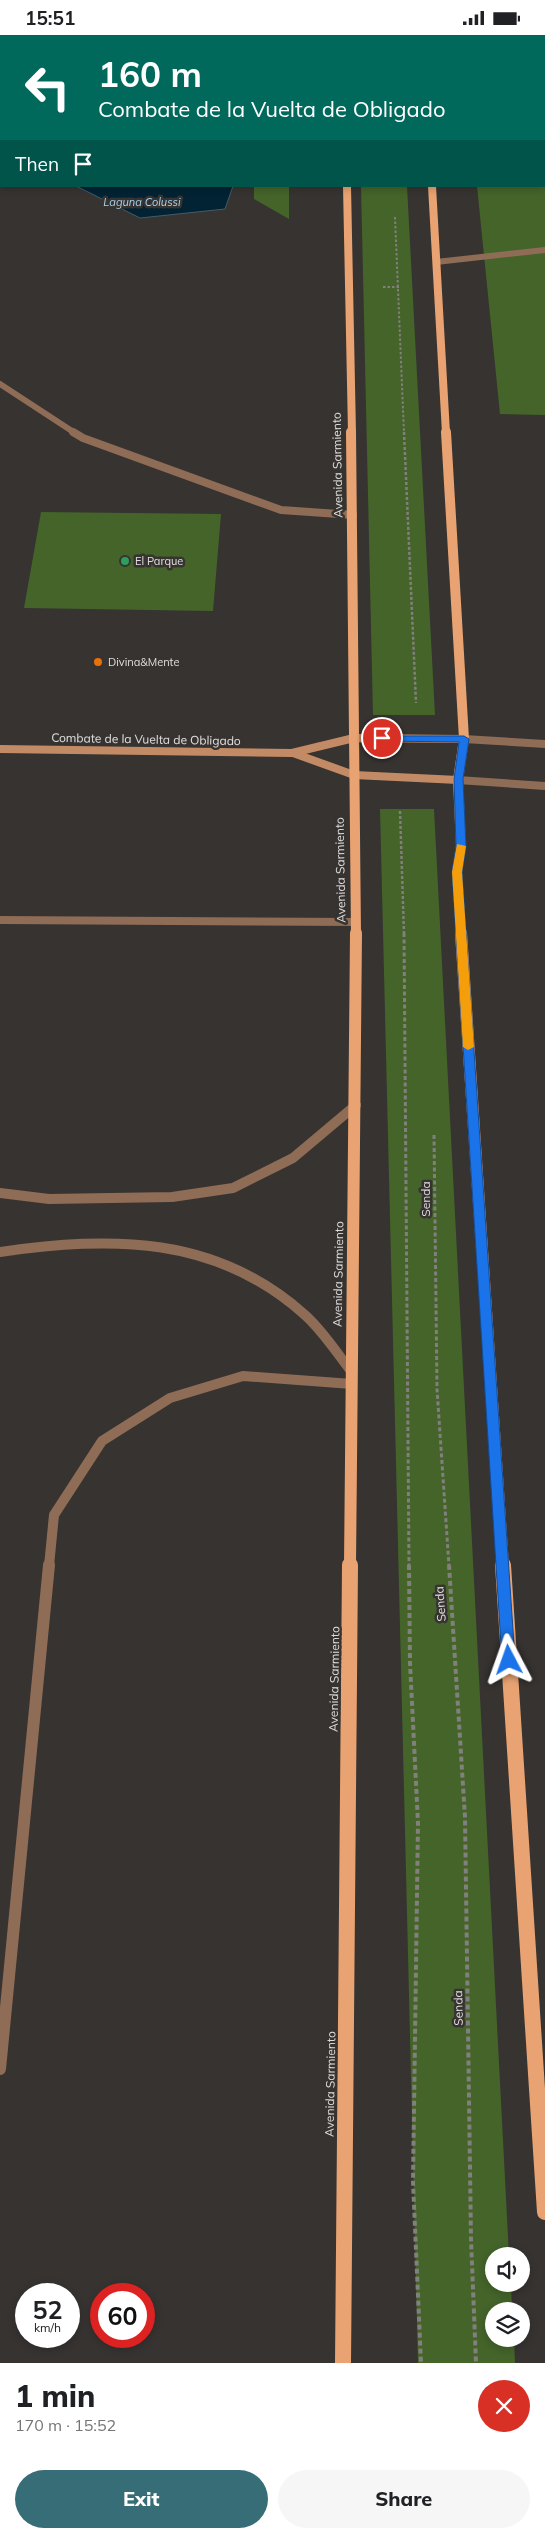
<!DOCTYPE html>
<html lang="en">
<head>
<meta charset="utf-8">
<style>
  body { margin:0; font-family:Mulish,sans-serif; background:#f6f6f6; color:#202124; height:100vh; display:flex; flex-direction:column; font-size:19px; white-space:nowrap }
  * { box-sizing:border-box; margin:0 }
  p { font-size:16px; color:#757577 }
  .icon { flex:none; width:28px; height:28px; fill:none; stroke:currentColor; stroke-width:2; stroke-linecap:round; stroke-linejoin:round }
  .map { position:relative; height:2328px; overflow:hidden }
  .panel { display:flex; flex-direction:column; background:#fff; flex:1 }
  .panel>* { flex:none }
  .hud { position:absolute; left:0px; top:0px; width:545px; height:152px; box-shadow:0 2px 8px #0003; background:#00695c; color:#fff; overflow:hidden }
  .fabs { position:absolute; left:485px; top:2212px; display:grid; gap:10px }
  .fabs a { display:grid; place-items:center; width:45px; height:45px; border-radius:50%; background:#fff; box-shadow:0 2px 8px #0003; font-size:25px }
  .speed { position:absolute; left:15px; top:2248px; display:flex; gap:10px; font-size:25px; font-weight:700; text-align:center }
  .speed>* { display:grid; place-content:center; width:65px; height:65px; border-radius:50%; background:#fff; box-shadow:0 2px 8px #0003; line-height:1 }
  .speed small { font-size:12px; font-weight:400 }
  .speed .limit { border:8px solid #d22; background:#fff; color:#111 }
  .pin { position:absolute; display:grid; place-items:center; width:42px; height:42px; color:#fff; margin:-21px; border:2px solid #fff; border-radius:50%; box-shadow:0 1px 5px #0007 }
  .me { position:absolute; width:55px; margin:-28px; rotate:356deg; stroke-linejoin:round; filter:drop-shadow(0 0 4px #0008) }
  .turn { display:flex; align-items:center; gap:18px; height:105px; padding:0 15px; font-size:22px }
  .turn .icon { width:65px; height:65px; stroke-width:2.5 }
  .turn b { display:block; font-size:35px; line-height:42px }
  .then { display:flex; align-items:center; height:48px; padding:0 15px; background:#0003; gap:10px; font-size:19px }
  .round { display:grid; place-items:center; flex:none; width:52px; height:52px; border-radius:26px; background:#f6f6f6 }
  .headline { display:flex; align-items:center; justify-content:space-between; height:85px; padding:0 15px }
  h1 { font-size:30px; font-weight:800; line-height:38px }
  .button { display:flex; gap:10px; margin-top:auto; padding:10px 15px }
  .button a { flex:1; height:58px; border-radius:30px; background:#376d77; color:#fff; font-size:20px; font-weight:800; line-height:58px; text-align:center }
  .button a+a { background:#f6f6f6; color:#202124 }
  .status { display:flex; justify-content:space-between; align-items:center; height:35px; padding:0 25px; background:#fff; direction:ltr }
  .status svg { height:14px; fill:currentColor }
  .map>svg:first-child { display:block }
</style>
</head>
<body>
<div class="status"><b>15:51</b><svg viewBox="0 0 49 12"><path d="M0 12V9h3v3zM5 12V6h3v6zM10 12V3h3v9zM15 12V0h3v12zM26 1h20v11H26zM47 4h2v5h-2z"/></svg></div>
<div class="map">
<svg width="545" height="2328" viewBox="0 0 545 2328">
  <rect width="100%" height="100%" fill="#363331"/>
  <!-- green -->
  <g fill="#44642a">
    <path d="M461,0H545V380L500,379L477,151H544V1Z"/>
    <path d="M254,151H289V184L254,164Z"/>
    <path d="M361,151H407L435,680H373Z"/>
    <path d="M41,477L221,479L213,576L24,573Z"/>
    <path d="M380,774H434L509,2221H494V2249H511L512,2276H494V2304H514L515,2328H418Z"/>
  </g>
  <!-- water -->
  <g fill="#022334" stroke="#455b67">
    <path d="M0,0H217V1H1V78Z"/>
    <path d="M76,151H233L225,174L140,183Z"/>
  </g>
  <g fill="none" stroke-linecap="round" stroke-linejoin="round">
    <!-- path-far3 -->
    <g stroke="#827f7d" stroke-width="2" stroke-dasharray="2.5 2" stroke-linecap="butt">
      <path d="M544,87L545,94"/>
      <path d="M395,182L404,398"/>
      <path d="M383,252H400"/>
    </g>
    <!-- path-far2 -->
    <g stroke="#827f7d" stroke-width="2.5" stroke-dasharray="3 2" stroke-linecap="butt">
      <path d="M404,397L416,668"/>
      <path d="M400,776L404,899"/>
    </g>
    <!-- path-far1 -->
    <g stroke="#827f7d" stroke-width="3" stroke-dasharray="4 2.5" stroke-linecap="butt">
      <path d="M404,898L409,1531"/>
      <path d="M434,1100L437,1354L449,1531"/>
    </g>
    <!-- path -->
    <g stroke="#827f7d" stroke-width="4" stroke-dasharray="5 3" stroke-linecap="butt">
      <path d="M409,1530L410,1628L418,1788L413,2147L421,2328"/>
      <path d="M449,1530L465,1782L471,2204L476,2328"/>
    </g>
    <!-- service-far3 -->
    <path stroke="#8f6c55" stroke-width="6" d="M0,349L75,398"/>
    <!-- service-far2 -->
    <g stroke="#8f6c55" stroke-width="8">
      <path d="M73,397L83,403L281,475L353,480"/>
      <path d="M0,885L356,887"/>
    </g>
    <!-- service-far1 -->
    <g stroke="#8f6c55" stroke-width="10">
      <path d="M0,1158L49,1164L172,1162L233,1153L293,1123L356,1070"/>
      <path d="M0,1217C112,1201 216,1200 305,1280C323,1296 336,1317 351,1336"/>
      <path d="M49,1531L54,1480L102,1406L170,1363L243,1341L352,1349"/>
    </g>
    <!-- service -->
    <path stroke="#8f6c55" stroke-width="12" d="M0,2034L49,1530"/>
    <!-- tertiary-far1 -->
    <path stroke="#8f6c55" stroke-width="6" d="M436,227L545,215"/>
    <!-- tertiary -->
    <g stroke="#8f6c55" stroke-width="8">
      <path d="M464,704L545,709"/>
      <path d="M458,745L545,751"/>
    </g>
    <!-- secondary -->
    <g stroke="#c28b66" stroke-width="8">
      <path d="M0,714L292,718L354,703L464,704"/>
      <path d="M293,718L354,740L458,745"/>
    </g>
    <!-- primary-far3 -->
    <g stroke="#e9a372" stroke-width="8">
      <path d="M347,151L352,398"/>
      <path d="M432,151L446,398"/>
    </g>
    <!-- primary-far2 -->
    <g stroke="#e9a372" stroke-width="10">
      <path d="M351,397L356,899"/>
      <path d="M446,397L464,704L458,745L461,811L457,837L461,899"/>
    </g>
    <!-- primary-far1 -->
    <g stroke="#e9a372" stroke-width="12">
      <path d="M461,898L503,1531"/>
      <path d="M350,1531L356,898"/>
    </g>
    <!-- primary -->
    <g stroke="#e9a372" stroke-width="16">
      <path d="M503,1530L545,2177"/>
      <path d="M343,2328L350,1530"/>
    </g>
  </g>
  <!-- route -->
  <path fill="#1a73e8" stroke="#114b97" d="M378,701H464L469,704L463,744L466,812L462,837L515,1625L509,1631L502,1625L452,837L456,812L454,744L459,707L382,706L378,705Z"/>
  <!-- slow -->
  <path fill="#f59e0b" d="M457,809L466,811L462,837L474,1012L468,1015L463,1012L452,837Z"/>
  <!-- markers -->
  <circle fill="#2e9e5b" stroke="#363331" stroke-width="2" cx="125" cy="526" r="5"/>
  <circle fill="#e8710a" stroke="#363331" stroke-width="2" cx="98" cy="627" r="5"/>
  <g text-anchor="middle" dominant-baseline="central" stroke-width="5" stroke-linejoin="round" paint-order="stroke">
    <!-- far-water labels -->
    <g font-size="11" font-style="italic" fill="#a7d4f1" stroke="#363331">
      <text x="142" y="167">Laguna Colussi</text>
    </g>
    <!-- far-poi labels -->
    <g font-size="11" fill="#e0dedd" stroke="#363331" text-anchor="start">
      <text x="135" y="526">El Parque</text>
      <text x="108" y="627">Divina&amp;Mente</text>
    </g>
    <!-- street labels -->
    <g font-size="12" fill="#e0dedd" stroke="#363331">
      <text transform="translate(337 430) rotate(-91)">Avenida Sarmiento</text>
      <text transform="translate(146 704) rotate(1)">Combate de la Vuelta de Obligado</text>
      <text transform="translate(340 835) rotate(-91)">Avenida Sarmiento</text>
      <text transform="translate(425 1164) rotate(-90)">Senda</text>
      <text transform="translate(338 1239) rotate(-89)">Avenida Sarmiento</text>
      <text transform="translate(440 1569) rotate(-94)">Senda</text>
      <text transform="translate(334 1644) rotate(-89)">Avenida Sarmiento</text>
      <text transform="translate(458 1973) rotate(-91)">Senda</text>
      <text transform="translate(330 2049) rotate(-89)">Avenida Sarmiento</text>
    </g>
  </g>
</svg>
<div class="fabs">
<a><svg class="icon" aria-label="sound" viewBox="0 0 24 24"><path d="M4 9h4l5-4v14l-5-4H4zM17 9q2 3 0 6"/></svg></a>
<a><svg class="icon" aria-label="layers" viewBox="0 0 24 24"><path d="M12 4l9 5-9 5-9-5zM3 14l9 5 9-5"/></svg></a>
</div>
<div class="speed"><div>52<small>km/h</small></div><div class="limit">60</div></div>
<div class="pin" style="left:382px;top:703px;background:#d93025"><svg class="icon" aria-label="arrive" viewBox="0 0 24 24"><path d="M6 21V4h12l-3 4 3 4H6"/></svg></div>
<svg class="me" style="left:509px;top:1625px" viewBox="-20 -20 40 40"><path d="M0-17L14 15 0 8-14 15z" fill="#1a73e8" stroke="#fff" stroke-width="4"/></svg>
<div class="hud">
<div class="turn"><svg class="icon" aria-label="left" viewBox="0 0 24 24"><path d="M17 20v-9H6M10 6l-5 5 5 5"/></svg><div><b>160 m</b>Combate de la Vuelta de Obligado</div></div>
<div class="then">Then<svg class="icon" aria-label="arrive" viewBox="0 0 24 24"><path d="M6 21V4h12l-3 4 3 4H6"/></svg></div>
</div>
</div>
<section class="panel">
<div class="headline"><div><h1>1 min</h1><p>170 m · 15:52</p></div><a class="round" style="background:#d93025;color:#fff"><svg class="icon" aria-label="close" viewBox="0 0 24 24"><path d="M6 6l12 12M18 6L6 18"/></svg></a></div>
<div class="button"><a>Exit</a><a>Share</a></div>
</section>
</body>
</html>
